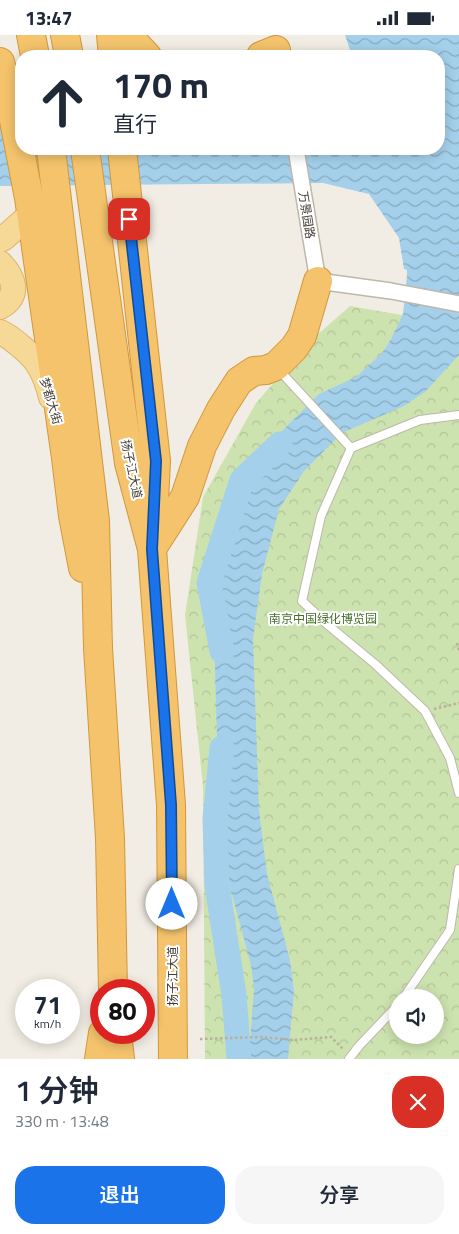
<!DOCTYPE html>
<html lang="zh">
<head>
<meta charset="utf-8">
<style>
  body { margin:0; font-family:"Titillium Web","Noto Sans SC",sans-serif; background:#f6f6f7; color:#1f2937; height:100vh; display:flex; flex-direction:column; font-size:19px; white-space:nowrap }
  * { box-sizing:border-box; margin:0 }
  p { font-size:16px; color:#747a83 }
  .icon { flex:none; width:28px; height:28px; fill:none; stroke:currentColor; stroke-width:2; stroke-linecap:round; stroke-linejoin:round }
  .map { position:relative; height:1024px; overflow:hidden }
  .sheet { display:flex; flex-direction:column; background:#fff; flex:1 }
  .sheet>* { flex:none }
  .hud { position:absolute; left:15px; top:15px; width:430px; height:105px; border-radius:20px; box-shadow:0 2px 12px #0003; background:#fff; color:#1f2937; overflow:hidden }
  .fabs { position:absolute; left:389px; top:954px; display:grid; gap:10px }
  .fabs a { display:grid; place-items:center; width:55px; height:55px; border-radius:50%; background:#fff; box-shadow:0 2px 12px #0003; font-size:25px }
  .speed { position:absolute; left:15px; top:944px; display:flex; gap:10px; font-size:25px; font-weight:700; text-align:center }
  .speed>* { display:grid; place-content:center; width:65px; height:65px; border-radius:50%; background:#fff; box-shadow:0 2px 12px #0003; line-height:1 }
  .speed small { font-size:12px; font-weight:400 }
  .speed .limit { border:8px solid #d22; background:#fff; color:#111 }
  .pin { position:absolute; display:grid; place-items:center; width:42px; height:42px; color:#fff; margin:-21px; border-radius:10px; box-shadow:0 2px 8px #0006 }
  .me { position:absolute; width:55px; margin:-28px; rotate:0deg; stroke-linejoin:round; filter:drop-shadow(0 0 4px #0008) }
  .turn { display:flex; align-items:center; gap:18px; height:105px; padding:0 15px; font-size:22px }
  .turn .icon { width:65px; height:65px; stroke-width:2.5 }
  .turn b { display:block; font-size:35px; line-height:42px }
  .round { display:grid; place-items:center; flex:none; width:52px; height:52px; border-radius:20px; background:#f6f6f7 }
  .headline { display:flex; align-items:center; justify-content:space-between; height:85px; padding:0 15px }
  h1 { font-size:30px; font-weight:600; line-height:38px }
  .action { display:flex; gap:10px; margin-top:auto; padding:10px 15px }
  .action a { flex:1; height:58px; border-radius:20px; background:#1a73e8; color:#fff; font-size:20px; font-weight:600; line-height:58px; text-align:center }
  .action a+a { background:#f6f6f7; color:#1f2937 }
  .status { display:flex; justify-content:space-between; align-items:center; height:35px; padding:0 25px; background:#fff; direction:ltr }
  .status svg { height:14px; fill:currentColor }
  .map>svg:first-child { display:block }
</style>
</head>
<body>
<div class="status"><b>13:47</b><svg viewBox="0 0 49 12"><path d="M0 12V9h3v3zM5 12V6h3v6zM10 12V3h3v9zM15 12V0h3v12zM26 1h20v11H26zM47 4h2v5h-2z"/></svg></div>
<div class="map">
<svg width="459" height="1024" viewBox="0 0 459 1024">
  <defs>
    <pattern id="park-crowns" width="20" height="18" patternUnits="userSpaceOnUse" patternTransform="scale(1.25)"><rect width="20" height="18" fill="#cde3af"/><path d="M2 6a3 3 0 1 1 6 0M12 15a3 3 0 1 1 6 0" fill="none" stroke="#b1c497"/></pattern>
    <pattern id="water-waves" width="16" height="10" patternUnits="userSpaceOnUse" patternTransform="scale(1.25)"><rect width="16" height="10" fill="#a4d0eb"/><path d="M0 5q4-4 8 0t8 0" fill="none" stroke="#87aabf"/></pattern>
  </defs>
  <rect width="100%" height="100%" fill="#f1ede4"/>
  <!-- park -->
  <path fill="url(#park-crowns)" fill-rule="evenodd" d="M350,271L459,290V1024H205L203,751L185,580L203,462L256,368L309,307ZM398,962H435V1000H398Z"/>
  <!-- water -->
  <path fill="url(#water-waves)" d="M345,0H459V320L425,357L404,371L342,398L304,436L279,474L262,539L253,604L259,775L267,839L290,925L294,956L288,1024H249L254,953L251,930L228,845L219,774L214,597L223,526L246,447L274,404L319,359L356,342L382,318L391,304L403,279L407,240V235L404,234L399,203L369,159L323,148L0,151V83L21,114H319L320,123V114H439V21H352Z"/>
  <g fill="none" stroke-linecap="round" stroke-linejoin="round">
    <!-- river -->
    <g stroke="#a4d0eb" stroke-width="25">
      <path d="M222,616L209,548L242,445L280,409"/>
      <path d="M222,713L215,784L217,850L234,960L239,1024"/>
    </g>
    <!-- lane casing -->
    <g stroke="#beb7ab" stroke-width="10">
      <g id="lane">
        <path d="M279,335L351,413"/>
        <path d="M459,380L420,385L351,413L321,481L302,566L329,591L375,629L425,676L450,723L459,758"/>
        <path d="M404,962L450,895L459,834"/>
        <path d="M349,1024L359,1011L398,970"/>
      </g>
    </g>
    <!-- street casing -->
    <g stroke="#beb7ab" stroke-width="18">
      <path id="street" d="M296,114L318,246L391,256L459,269"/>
    </g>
    <!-- primary casing -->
    <g stroke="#dbb568" stroke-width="26">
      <g id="primary">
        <path d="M0,205L4,203L31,179"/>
        <path d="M0,228C14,242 21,261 0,272"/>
        <path d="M0,297C10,301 31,319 37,328C44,338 48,350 51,362"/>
      </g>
    </g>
    <!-- highway casing -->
    <g stroke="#d2973d" stroke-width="30">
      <g id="highway">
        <path d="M31,0L35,21"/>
        <path d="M65,0L69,21"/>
        <path d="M111,0L113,21"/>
        <path d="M129,0L132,5L147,21"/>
        <path d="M261,21L276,15"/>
        <path d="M0,27L12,75L29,163L66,423L73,481L83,533"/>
        <path d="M51,114L95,486L98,613L110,803L113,955"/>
        <path d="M85,114L129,428L152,514L171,770L173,1024"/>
        <path d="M122,114L156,426L153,487"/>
        <path d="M153,512L185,462L202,411L221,374L239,346L254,336L266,335L276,331L294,313L302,301L318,246"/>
        <path d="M117,998L120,1024"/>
        <path d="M99,1024L103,998"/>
      </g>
    </g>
    <!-- path -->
    <g stroke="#bcaf9a" stroke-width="2.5" stroke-dasharray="2.5 2.5" stroke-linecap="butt">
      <path d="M457,608L459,616"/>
      <path d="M434,674L459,668"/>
      <path d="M200,1004L261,1002L294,1005L331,1002L343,1014"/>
    </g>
    <!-- lane -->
    <use href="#lane" stroke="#fff" stroke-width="8"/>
    <!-- street -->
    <use href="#street" stroke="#fff" stroke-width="15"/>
    <!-- primary -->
    <use href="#primary" stroke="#f7d997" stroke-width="24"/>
    <!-- highway -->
    <use href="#highway" stroke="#f4c36c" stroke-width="28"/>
  </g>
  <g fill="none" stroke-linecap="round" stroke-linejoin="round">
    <!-- route casing -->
    <g stroke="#114b97" stroke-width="12">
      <path id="route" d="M129,184L156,426L152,514L171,770L172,869"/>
    </g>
    <!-- route -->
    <use href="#route" stroke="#1a73e8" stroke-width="9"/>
  </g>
  <g text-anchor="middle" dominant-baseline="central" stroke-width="4" stroke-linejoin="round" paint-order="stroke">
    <!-- street labels -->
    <g font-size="12" fill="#433d35" stroke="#fff">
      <text transform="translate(307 180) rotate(81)">万景园路</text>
      <text transform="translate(51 366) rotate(73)">梦都大街</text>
      <text transform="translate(132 434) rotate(78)">扬子江大道</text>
      <text transform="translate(172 941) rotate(-90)">扬子江大道</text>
    </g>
    <!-- park labels -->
    <g font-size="12" fill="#48702c" stroke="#fff">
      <text x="323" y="583">南京中国绿化博览园</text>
    </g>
  </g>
</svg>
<div class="fabs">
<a><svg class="icon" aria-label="sound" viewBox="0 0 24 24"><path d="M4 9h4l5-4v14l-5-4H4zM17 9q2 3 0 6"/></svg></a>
</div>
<div class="speed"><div>71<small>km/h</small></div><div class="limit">80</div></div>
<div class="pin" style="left:129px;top:184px;background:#d93025"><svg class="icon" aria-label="arrive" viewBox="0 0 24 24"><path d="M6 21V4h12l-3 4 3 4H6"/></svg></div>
<svg class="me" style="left:172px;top:869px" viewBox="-20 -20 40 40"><circle r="19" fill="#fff"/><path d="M0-13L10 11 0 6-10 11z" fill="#1a73e8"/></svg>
<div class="hud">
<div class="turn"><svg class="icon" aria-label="ahead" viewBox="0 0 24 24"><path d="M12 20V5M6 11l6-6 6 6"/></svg><div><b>170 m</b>直行</div></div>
</div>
</div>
<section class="sheet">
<div class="headline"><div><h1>1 分钟</h1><p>330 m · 13:48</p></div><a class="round" style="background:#d93025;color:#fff"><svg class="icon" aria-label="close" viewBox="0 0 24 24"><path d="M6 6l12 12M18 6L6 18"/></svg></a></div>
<div class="action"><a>退出</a><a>分享</a></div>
</section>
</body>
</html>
